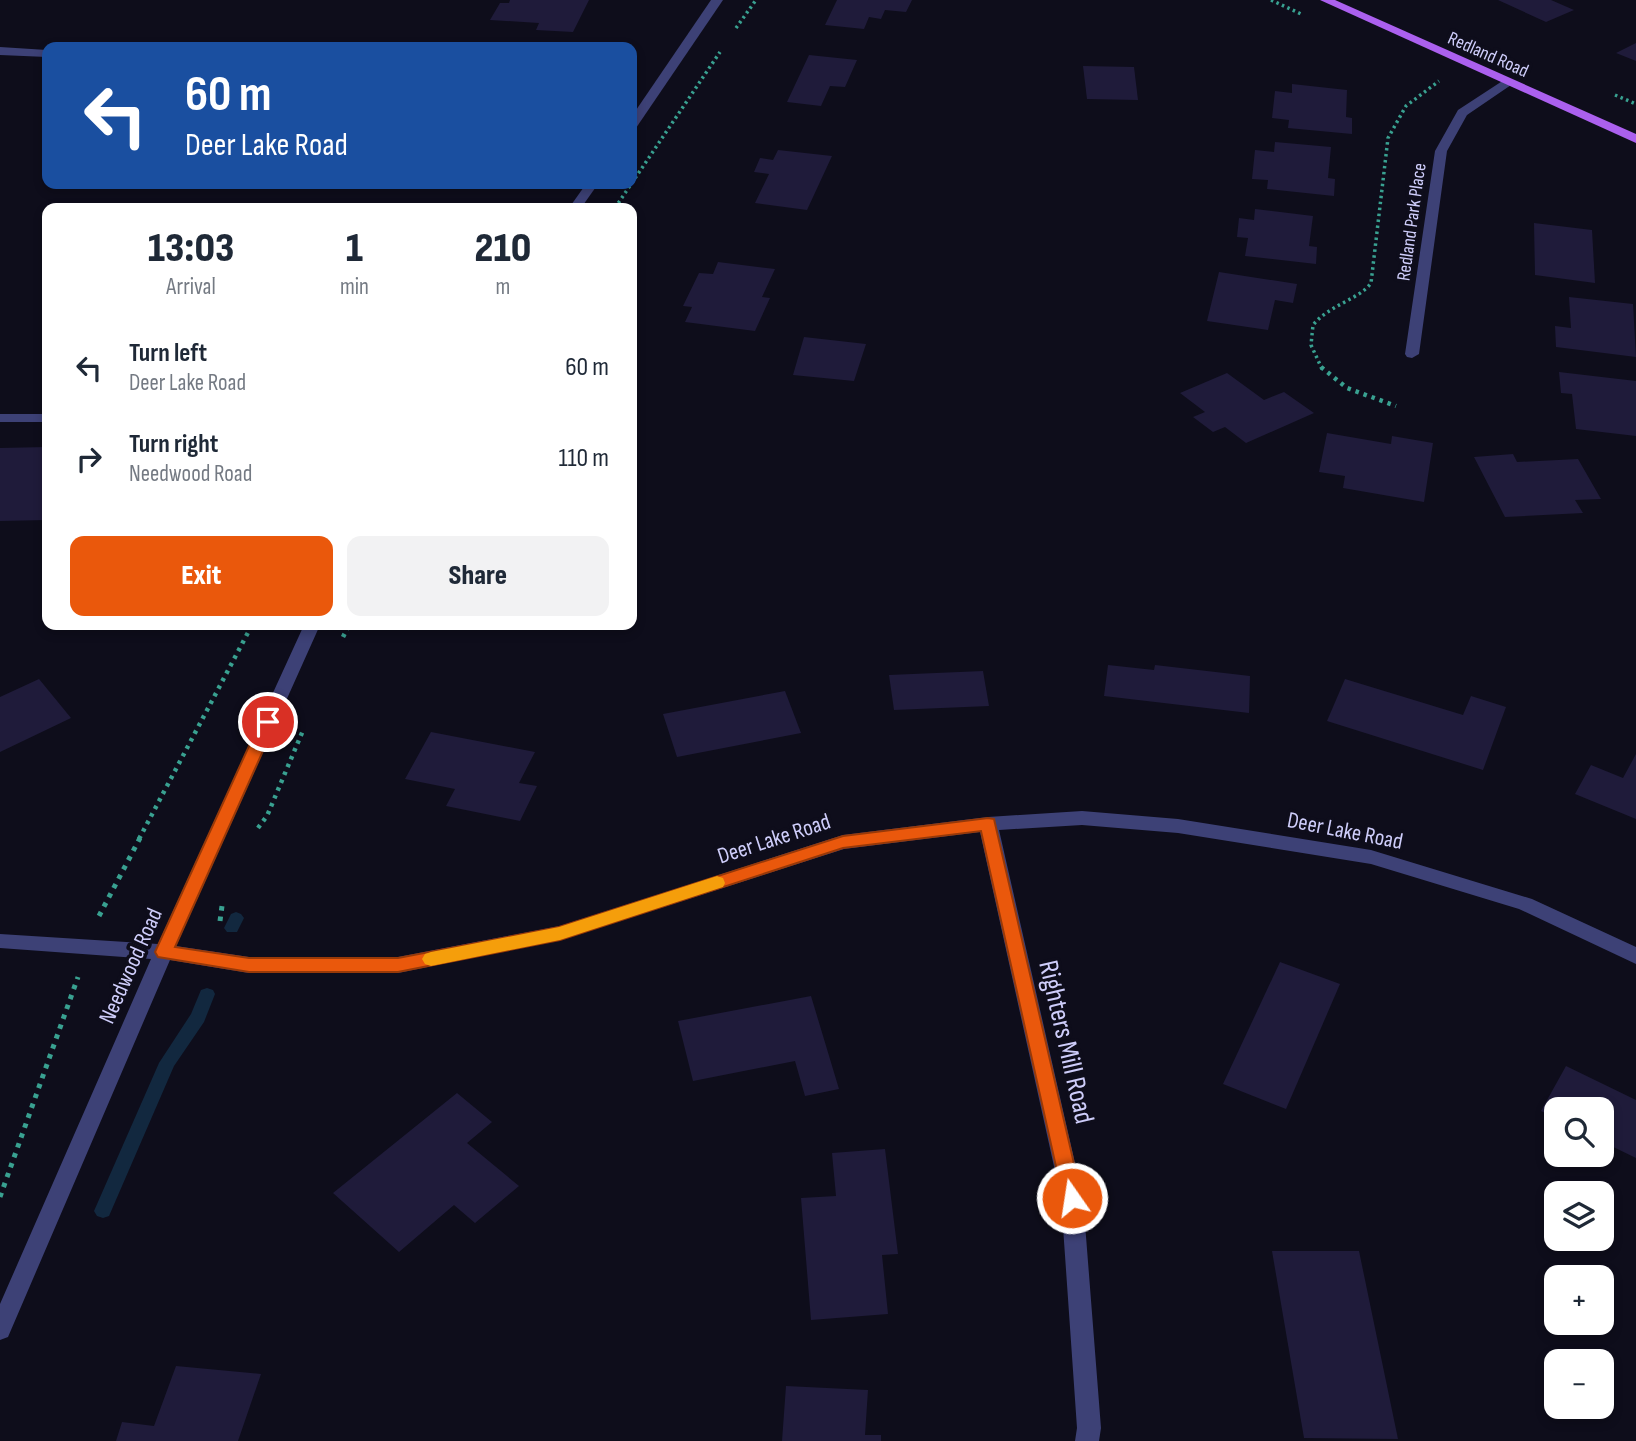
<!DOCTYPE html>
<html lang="en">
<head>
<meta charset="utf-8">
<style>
  body { margin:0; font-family:"Sofia Sans Condensed",sans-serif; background:#f2f2f3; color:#1f2937; height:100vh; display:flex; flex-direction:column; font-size:26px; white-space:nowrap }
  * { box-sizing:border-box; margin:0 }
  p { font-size:23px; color:#747a83 }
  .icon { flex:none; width:38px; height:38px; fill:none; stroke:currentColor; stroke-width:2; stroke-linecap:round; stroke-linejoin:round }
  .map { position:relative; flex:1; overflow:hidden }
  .sheet { position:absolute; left:42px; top:203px; width:595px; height:427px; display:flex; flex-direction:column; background:#fff; border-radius:14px; box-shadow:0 4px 10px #0003 }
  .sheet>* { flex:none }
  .top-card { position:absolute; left:42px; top:42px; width:595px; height:147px; border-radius:14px; box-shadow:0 4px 10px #0003; background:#1a4fa0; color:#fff; overflow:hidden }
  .fabs { position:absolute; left:1544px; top:1097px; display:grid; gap:14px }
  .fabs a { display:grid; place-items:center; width:70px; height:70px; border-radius:14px; background:#fff; box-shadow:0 4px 10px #0003; font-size:35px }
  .pin { position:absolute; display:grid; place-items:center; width:60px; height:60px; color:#fff; margin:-30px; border:4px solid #fff; border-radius:50%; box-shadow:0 2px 7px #0007 }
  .me { position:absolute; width:77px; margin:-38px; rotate:347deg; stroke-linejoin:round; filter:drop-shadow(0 0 5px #0008) }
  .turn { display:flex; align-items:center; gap:24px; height:147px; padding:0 28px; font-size:32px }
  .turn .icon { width:91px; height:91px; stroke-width:2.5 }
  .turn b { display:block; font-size:49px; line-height:60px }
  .eta { display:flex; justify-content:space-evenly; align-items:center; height:119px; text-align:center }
  .eta b { font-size:42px; font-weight:800; line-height:49px }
  .cta { display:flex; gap:14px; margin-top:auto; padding:14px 28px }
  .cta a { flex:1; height:80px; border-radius:14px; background:#ea580c; color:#fff; font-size:28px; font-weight:800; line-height:80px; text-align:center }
  .cta a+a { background:#f2f2f3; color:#1f2937 }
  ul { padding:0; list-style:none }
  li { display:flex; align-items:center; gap:21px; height:91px; padding:0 28px }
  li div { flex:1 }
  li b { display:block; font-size:26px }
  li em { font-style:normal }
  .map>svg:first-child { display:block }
</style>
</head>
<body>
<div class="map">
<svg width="1636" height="1441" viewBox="0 0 1636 1441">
  <rect width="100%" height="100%" fill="#0e0d1b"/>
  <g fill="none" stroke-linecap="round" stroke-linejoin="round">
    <!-- stream -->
    <g fill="#12283f" fill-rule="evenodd">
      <path d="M236,912L241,914L244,918L237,932H227L224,928L231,914Z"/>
      <path d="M207,988L213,990L215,994L204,1022L174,1066L109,1216L103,1218L97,1216L94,1211L159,1063L191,1014L201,990Z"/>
    </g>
  </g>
  <!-- building -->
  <g fill="#1f1b3a">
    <path d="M510,0H589L573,32L536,30L539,23L490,20L500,3H509Z"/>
    <path d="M837,0H912L906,12L885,10L881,19L869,17L864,29L825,25Z"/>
    <path d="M1498,0H1551L1574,10L1546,22Z"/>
    <path d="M1636,43V61L1616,53Z"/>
    <path d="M809,55L857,60L845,87L830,86L821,106L787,102Z"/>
    <path d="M1083,66L1134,67L1138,100L1087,99Z"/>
    <path d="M1292,84L1347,90L1346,117L1352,118V134L1288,128L1289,120L1272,118L1275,91L1292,93Z"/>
    <path d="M1275,142L1331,147L1328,178L1335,179L1334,196L1267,189L1268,180L1252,179L1255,150L1274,152Z"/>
    <path d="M778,150L832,156L807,210L755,203L769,174L754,172L760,158L773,160Z"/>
    <path d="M1255,209L1313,216L1309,246L1317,247L1316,264L1245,256L1248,238L1237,237L1239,218L1254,220Z"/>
    <path d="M1534,223L1592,230L1595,283L1535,275Z"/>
    <path d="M718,262L775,269L762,297L770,298L755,331L685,322L692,307L683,306L699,273L713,274Z"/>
    <path d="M1219,272L1297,284L1293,303L1275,300L1268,330L1207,321Z"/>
    <path d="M1569,297L1633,304L1636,357L1556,347L1555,326L1571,328Z"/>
    <path d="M804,337L866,344L854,381L793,375Z"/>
    <path d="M1559,372L1636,381V436L1576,429L1572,394L1561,393Z"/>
    <path d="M1227,373L1264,400L1284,392L1314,413L1246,443L1225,427L1213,432L1193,417L1205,412L1180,393Z"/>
    <path d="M1327,433L1391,444L1392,436L1433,443L1424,502L1343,488L1345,476L1319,472Z"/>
    <path d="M47,447V520L0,521V448Z"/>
    <path d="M1513,454L1517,462L1578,459L1601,499L1575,500L1583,513L1505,517L1474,457Z"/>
    <path d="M1108,665L1154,670L1155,665L1250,676L1249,713L1104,696Z"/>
    <path d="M983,671L989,706L894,710L889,675Z"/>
    <path d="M39,679L71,718L0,752V697Z"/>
    <path d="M1345,679L1463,715L1471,696L1506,707L1483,770L1327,721Z"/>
    <path d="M785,691L801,733L677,757L663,714Z"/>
    <path d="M431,732L535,752L519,783L537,786L520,821L446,806L455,789L405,779Z"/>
    <path d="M1636,754V819L1575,794L1591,765L1623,778Z"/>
    <path d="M1280,962L1340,984L1286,1109L1223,1084Z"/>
    <path d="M811,996L839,1089L805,1096L795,1061L693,1081L678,1021Z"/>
    <path d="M1566,1066L1636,1100V1158L1601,1141V1110H1556V1118L1541,1111Z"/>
    <path d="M457,1093L492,1122L467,1143L519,1186L475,1223L454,1205L399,1252L333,1193Z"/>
    <path d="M885,1149L898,1254L882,1255L888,1314L811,1320L801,1198L836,1196L832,1153Z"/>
    <path d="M1272,1251H1359L1398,1439L1304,1438Z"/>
    <path d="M176,1366L261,1374L238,1441H116L122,1422L154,1426Z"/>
    <path d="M786,1386L868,1390L865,1435H881V1441H782Z"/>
  </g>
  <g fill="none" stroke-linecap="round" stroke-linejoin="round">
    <!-- path-far2 -->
    <g stroke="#39a191" stroke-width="3.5" stroke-dasharray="2.5 3.5" stroke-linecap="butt">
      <path d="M1271,0L1301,14"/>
      <path d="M736,28L756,0"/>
      <path d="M1615,95L1636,104"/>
      <path d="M615,208L720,52"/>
      <path d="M1322,369L1311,345L1313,325C1329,305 1360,299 1371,283L1388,138L1406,106L1439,81"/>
    </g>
    <!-- path-far1 -->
    <g stroke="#39a191" stroke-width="4.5" stroke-dasharray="3.5 5" stroke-linecap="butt">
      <path d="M1321,367L1347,388L1396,406"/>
      <path d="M343,637L349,625"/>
      <path d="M258,828L267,816L304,728"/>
      <path d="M139,839L252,625"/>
    </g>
    <!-- path -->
    <g stroke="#39a191" stroke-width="5" stroke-dasharray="4.5 6" stroke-linecap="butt">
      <path d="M99,916L140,838"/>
      <path d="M220,921L222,906"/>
      <path d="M0,1197L78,977"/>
    </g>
    <!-- minor -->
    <g fill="#3d4176" fill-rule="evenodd">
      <path d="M711,0H723L636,128L632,129V116Z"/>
      <path d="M0,47L47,50V57L0,55Z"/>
      <path d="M1507,78L1511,79V85L1467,115L1447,151L1419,354L1412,358L1407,357L1405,354L1435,151L1458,110Z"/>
      <path d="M586,184H598L581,208H569Z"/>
      <rect x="0" y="414" width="47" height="8"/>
      <path d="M304,625H320L176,946L249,957H398L560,926L843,835L988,817L1082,811L1178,819L1371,850L1532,899L1636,947V964L1519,909L1371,864L1178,833L1082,825L999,830L1083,1198L1101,1428L1099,1441H1075L1077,1428L1061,1198L980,832L844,849L560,940L398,973H249L170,960L11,1330L8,1337L0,1340V1304L151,959L0,948V934L158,944Z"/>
    </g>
    <!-- major -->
    <path fill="#ab60ee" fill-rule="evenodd" d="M1320,0H1335L1636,134V143Z"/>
  </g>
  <!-- route -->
  <path fill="#ea580c" stroke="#983908" stroke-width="2" d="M268,716L276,722L175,947L249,958H398L559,927L843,836L988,818L994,819L1082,1198L1079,1203L1072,1206L1065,1203L1063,1198L981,831L843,848L560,940L398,972H249L158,957L155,952L260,722Z"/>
  <!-- slow -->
  <path fill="#f59e0b" d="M717,876L723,878L725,883L723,887L560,940L431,966L425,964L422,959L425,954L431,952L559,927Z"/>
  <g text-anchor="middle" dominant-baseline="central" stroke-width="7" stroke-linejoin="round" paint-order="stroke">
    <!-- far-street labels -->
    <g font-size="19" fill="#cecdfa" stroke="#0e0d1b">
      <text transform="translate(1488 55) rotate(24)">Redland Road</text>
      <text transform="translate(1412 222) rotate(-82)">Redland Park Place</text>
    </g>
    <!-- street labels -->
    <g font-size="23" fill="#cecdfa" stroke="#0e0d1b">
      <text transform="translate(1345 831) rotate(11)">Deer Lake Road</text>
      <text transform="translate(774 839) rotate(-18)">Deer Lake Road</text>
      <text transform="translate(131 966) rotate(-66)">Needwood Road</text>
    </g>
    <!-- near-street labels -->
    <g font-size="28" fill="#cecdfa" stroke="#0e0d1b">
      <text transform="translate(1066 1042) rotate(77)">Righters Mill Road</text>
    </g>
  </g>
</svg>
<div class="fabs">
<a><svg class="icon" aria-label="search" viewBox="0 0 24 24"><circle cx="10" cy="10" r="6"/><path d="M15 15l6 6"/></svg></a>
<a><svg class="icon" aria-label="layers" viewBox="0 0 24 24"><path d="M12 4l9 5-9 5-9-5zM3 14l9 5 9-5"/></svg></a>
<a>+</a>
<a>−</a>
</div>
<div class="pin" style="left:268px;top:722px;background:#d93025"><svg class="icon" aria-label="arrive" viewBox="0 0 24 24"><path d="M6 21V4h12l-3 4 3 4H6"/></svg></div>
<svg class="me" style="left:1072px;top:1198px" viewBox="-20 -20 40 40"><circle r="17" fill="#ea580c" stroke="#fff" stroke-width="3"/><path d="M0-11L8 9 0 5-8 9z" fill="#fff"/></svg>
<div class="top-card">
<div class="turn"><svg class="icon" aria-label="left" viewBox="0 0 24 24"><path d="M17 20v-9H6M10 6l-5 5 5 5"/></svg><div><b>60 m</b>Deer Lake Road</div></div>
</div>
<section class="sheet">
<div class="eta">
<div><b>13:03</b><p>Arrival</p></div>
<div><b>1</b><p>min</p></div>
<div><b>210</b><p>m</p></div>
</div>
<ul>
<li><svg class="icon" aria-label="left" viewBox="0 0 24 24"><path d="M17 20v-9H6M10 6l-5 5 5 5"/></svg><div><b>Turn left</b><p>Deer Lake Road</p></div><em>60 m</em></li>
<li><svg class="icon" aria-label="right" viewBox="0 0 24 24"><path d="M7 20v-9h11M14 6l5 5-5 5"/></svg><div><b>Turn right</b><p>Needwood Road</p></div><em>110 m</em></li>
</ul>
<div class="cta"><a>Exit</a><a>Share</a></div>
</section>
</div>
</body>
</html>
